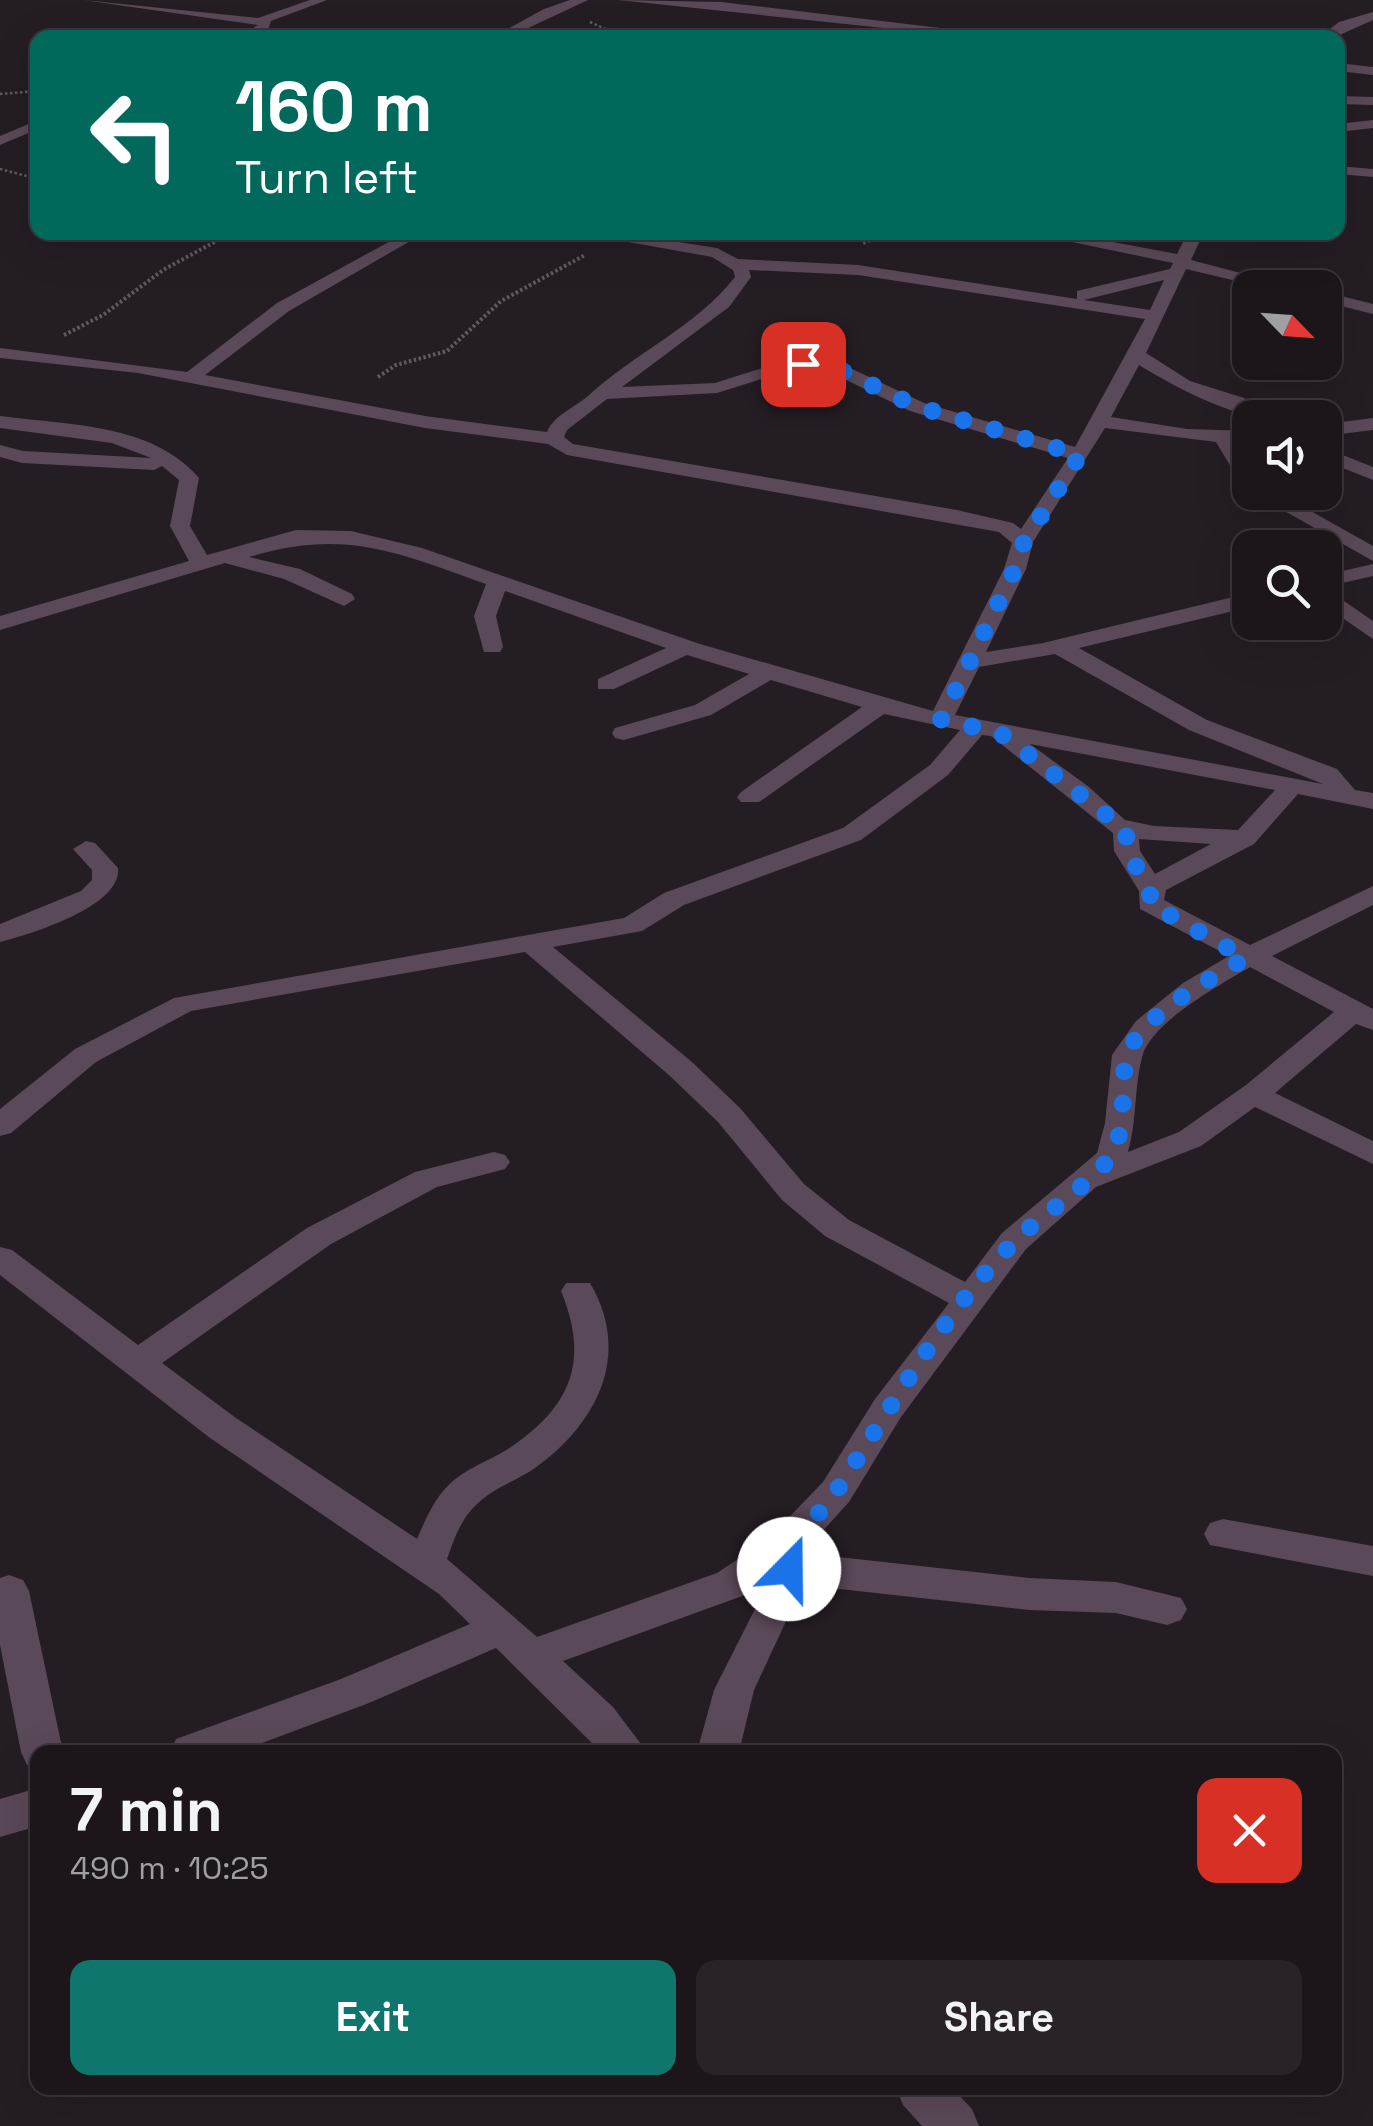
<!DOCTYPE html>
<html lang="en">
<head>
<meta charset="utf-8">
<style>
  body { margin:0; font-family:"Space Grotesk",sans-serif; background:#292328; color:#f1f3f6; height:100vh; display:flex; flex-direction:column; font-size:38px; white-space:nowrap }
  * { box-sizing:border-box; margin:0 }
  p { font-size:32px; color:#a09fa3 }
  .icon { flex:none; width:55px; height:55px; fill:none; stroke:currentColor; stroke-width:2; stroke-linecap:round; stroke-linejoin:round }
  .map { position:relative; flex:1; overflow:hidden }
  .side { position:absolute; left:30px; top:1745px; width:1312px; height:350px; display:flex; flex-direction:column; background:#1c161b; border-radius:20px; box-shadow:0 10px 40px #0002,0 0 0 2px #3a353a }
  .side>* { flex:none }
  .hud { position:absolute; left:30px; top:30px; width:1315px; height:210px; border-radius:20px; box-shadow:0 10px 40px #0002,0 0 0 2px #3a353a; background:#00695c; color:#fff; overflow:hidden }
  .needle { width:65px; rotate:115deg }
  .controls { position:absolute; left:1232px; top:270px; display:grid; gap:20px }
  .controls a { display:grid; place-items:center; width:110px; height:110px; border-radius:20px; background:#1c161b; box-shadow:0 10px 40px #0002,0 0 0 2px #3a353a; font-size:50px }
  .pin { position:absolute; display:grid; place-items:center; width:85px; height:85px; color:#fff; margin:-42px; border-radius:20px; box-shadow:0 5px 15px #0006 }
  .me { position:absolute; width:110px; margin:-55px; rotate:22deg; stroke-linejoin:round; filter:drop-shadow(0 0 8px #0008) }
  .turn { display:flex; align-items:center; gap:35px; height:210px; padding:0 40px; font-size:45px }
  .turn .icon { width:130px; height:130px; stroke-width:2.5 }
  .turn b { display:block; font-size:70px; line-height:85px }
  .round { display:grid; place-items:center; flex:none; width:105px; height:105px; border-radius:20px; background:#292328 }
  .headline { display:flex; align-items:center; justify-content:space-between; height:170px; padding:0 40px }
  h1 { font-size:60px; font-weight:700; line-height:75px }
  .action { display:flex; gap:20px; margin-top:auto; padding:20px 40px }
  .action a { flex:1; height:115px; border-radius:20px; background:#0f766e; color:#fff; font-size:40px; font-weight:700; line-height:115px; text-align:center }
  .action a+a { background:#292328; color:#f1f3f6 }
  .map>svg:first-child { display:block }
</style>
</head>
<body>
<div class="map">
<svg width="1373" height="2126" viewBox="0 0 1373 2126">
  <rect width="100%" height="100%" fill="#251d24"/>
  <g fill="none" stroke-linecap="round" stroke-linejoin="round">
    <!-- path-far1 -->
    <g stroke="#625a61" stroke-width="2.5" stroke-dasharray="2.5 2.5" stroke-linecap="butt">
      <path d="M590,22L626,38"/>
      <path d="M0,94L38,91"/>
      <path d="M0,169L38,179"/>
    </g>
    <!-- path -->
    <g stroke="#625a61" stroke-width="4" stroke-dasharray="2.5 2.5" stroke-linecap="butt">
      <path d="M863,243L890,232"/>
      <path d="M64,335L103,315L163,270L233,232"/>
      <path d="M378,377L396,365L447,351L501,301L585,255"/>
    </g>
    <!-- minor -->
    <g fill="#5a4958" fill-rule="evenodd">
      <path d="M83,0L258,18L310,0H327L271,21L268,30L252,38H236L258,25Z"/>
      <path d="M570,0H588L507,38H491L544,9Z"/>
      <path d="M618,0L721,2L1025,38H979Z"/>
      <path d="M1373,12V20L1333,38H1318L1339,22Z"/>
      <path d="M1338,63L1373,67V75L1338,71Z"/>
      <path d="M1338,96L1373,97V105L1338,104Z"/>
      <path d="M38,120V129L0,145V136Z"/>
      <path d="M1373,120V128L1338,132V124Z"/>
      <path d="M1338,166L1373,169V177L1338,174Z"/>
      <path d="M407,232H426L289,311L205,375L425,416L547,432C554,415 574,408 588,396C633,354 696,327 735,277L733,270L712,257L573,232H614L717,248L738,259L858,265L1077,299V291L1170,269L1173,263L1024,232H1059L1177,254L1188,232H1204L1191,260L1298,288H1266L1186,269L1146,353L1190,381L1244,398L1274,418C1232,418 1175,387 1139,365L1111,417L1187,429L1250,431V443L1236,442L1250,466V489L1243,487L1216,442L1105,428L1033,542L1026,569L986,652L1043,643L1250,593V607L1079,648L1207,720L1337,769L1355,790L1373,793V809L1298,794L1254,844L1166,890L1164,900L1250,945L1373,886V905L1272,956L1373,1009V1030L1356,1024L1275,1093L1373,1141V1164L1255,1107L1201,1146L1096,1187L1026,1249L901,1417L849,1502L809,1546L811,1554L1029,1578L1116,1582L1181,1598L1187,1609L1181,1620L1167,1625L1116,1613L1029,1610L803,1585L754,1690L739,1752H697L714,1690L757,1605L765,1582L745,1595L563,1661L613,1707L647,1752H601L496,1648L369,1703L238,1752H170L176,1739L341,1679L470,1624L439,1594L210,1438L0,1275V1247L12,1250L138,1345L307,1228L415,1172L494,1152L505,1155L510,1162L505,1169L437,1187L331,1244L162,1363L236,1418L417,1539C426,1518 436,1495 454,1480C470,1467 490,1460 508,1449C571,1407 590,1362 561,1291L566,1283H590C632,1354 598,1423 535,1468C516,1481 493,1488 476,1505C461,1519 454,1539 447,1559L537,1637L717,1573L768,1539L823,1482L875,1399L949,1303L825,1236L782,1200L718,1122L670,1076L525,952L191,1011L96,1062L11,1133L0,1136V1109L75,1049L174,998L624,918L664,893L843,828L930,765L960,730L884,714L759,802H741L737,797L741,792L862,707L771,680L711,715L624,740L615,738L612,733L615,728L695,705L749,674L687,655L614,689H598V679L666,648L505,591L496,616L503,647L500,652H484L474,616L486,584C396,552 345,528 249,557L300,569L352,594L355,599L344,606L284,579L225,563L0,630V616L189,561L170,526L179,480L162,466L154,470L22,463L0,457V445L23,451L151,458L112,443L0,428V416C66,425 153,423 199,478L190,526L207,555L296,530L351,531L422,548L700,644L933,711L1004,569L1012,543L999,532L567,455L548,444L425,428L138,373L0,358V348L187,372L277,303ZM749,270L858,275L1145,319L1075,447L924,403L848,367L816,359H791L715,383L622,387L729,307L751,277ZM1164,280L1150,310L1084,300ZM793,369L836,375L910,411L1068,458L1021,529L1013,523L957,510L573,444L564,437L567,430L607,399L717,393ZM1055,654L1189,730L1323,784L955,715L979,667ZM982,735L991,736L1113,833L1114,851L1139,891L1140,909L1229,956L1183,983L1136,1021L1112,1055L1105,1123L1097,1153L1002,1233L965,1282L849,1220L804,1184L740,1108L692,1062L553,947L642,931L684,905L861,840L948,775ZM1030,744L1275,790L1238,830L1154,826L1125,820L1089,787ZM1139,839L1211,844L1155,874L1140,851ZM1250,967L1334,1012L1246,1085L1179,1132L1128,1152C1137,1121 1134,1088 1142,1057C1151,1022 1220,985 1250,967Z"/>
      <path d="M1325,292L1373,304V314L1325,302Z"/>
      <path d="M1373,418V430L1325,436V424Z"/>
      <path d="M1325,448L1373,467V480L1325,461Z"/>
      <path d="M1251,492H1277L1373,546V561Z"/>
      <path d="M1373,564V576L1325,587V575Z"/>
      <path d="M1325,588L1373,621V639L1325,606Z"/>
      <path d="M86,841L95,843L118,868C122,906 32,934 0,942V924L81,891L92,880V870L73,849Z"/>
      <path d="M1223,1519L1373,1546V1576L1210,1545L1204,1534L1210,1523Z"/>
      <path d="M9,1575L23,1580L29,1591L63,1752H38V1768L27,1765L21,1752L0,1645V1578Z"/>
      <path d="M38,1788V1826L0,1837V1799Z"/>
      <path d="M896,2088H952L972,2109L979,2126H922L903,2105Z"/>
    </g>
  </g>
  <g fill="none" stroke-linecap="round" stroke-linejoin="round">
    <!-- route -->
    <path stroke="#1a73e8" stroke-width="18" stroke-dasharray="0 32.4" d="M789,1569C801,1518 815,1525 839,1487C894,1404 944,1312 1015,1241C1038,1217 1097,1180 1111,1155C1128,1126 1120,1090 1126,1059C1135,1018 1212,978 1246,958L1150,904V890L1127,851L1126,830L999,732L941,720L1015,569L1024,542L1080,455L916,406L842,371L803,364"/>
  </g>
</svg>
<div class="controls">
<a><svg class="needle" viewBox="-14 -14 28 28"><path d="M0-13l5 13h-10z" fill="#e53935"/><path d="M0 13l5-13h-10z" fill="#a09fa3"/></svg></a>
<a><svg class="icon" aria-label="sound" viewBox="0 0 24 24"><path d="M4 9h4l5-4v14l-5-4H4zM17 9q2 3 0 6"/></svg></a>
<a><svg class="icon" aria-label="search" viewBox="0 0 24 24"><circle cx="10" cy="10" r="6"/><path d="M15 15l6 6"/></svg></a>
</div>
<div class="pin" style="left:803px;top:364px;background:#d93025"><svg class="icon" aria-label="arrive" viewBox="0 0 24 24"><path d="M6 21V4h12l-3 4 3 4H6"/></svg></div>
<svg class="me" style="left:789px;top:1569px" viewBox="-20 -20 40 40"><circle r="19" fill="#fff"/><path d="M0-13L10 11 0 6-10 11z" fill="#1a73e8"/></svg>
<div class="hud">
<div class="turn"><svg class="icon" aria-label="left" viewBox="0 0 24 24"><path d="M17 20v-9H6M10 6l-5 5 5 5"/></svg><div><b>160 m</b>Turn left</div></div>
</div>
<section class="side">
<div class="headline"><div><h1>7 min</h1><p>490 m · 10:25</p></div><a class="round" style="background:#d93025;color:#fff"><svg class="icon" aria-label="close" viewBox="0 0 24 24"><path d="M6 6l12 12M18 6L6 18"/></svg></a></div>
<div class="action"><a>Exit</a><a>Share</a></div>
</section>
</div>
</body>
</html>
